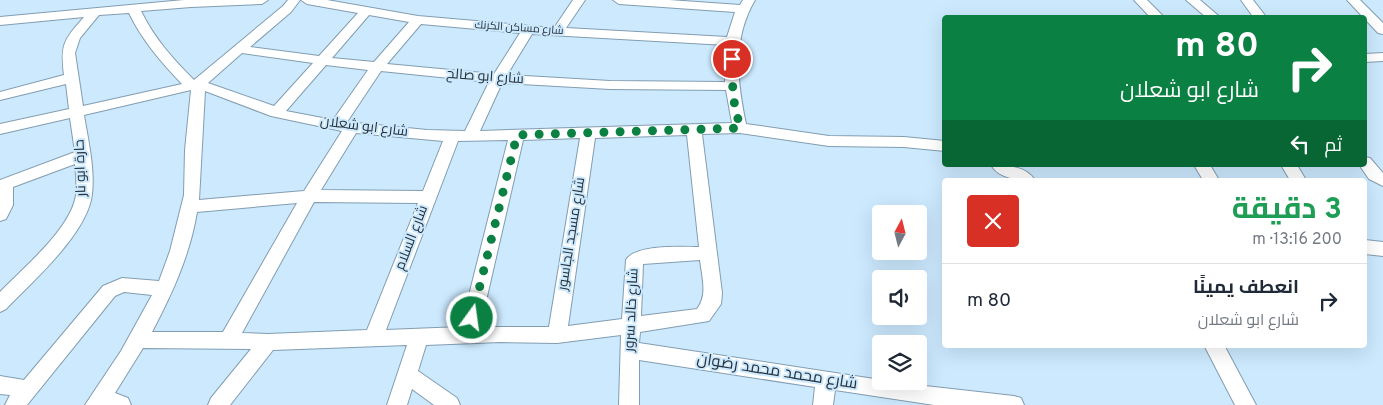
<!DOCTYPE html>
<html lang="ar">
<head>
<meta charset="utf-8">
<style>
  body { margin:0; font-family:Overpass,Cairo,sans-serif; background:#f6f6f7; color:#1f2937; direction:rtl; height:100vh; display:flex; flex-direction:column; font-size:19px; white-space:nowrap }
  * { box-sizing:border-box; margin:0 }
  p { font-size:16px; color:#747a83 }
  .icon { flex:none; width:28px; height:28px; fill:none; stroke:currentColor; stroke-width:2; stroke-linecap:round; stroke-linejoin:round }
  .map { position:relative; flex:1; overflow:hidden; direction:ltr }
  .details { position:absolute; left:942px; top:178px; width:425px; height:170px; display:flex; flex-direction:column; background:#fff; border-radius:5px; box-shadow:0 5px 20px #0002; direction:rtl }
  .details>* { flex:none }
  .top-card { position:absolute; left:942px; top:15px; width:425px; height:152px; border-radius:5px; box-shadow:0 5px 20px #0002; direction:rtl; background:#0b8043; color:#fff; overflow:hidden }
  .needle { width:32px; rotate:7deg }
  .fabs { position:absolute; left:872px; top:205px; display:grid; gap:10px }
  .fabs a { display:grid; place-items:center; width:55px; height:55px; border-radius:5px; background:#fff; box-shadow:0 5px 20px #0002; font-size:25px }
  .pin { position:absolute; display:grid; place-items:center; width:42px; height:42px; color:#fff; margin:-21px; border:2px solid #fff; border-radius:50%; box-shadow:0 1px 5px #0007 }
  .me { position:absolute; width:55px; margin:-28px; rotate:14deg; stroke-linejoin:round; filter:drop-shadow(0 0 4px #0008) }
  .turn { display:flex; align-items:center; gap:18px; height:105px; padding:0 25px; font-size:22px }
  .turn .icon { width:65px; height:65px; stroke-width:2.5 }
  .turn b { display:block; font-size:35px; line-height:42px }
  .then { display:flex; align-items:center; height:48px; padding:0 25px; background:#0003; gap:10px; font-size:19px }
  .round { display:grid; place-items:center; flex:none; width:52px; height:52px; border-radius:5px; background:#f6f6f7 }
  .head { display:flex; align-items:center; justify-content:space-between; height:85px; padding:0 25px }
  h1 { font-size:30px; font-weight:700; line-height:38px; color:#1e9e55 }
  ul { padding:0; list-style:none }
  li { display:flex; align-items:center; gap:15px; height:75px; padding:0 25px; border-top:1px solid #e0e1e3 }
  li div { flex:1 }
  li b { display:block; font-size:19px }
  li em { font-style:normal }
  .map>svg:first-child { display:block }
</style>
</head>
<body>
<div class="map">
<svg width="1383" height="405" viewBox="0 0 1383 405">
  <rect width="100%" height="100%" fill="#cce9fe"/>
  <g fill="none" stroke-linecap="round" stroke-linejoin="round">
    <!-- street casing -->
    <g stroke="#829db1" stroke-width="2">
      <g id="street">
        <path d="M184,0H268L262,4L191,7L141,11C154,38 173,59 194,80L283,6L288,0H300L291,12L250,47L319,56L358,13L307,4L301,0H327L418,16L554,28L573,0H585L566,28L727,37L735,12L619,4L613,0H669L740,5L743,0H755C732,39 737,81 746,124L829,136L904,137L945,141V151L904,147L829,146L740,133L702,134L722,293L721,304L709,321L640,332L639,343L881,380V381L1014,396L1021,398L1024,405H934L835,390L833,405H813L815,387L639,360V405H619L621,335L557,343L500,342L426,345L418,371L457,398L460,405H434L412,389L407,405H387L407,345L273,350L230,405H208L211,398L251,349L143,348L115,393L128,398L131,405H85L121,351L152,295L124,292L115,296L27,405H5L10,395L0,394V376L24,380L103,286L122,278L159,281L170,251L184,195L185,150L191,90L84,115C88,140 95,168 92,194C88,233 33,281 6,309L0,312V292C23,268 71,229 76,195C77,185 76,174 75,164L13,187V205L6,219L0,221V180L75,152L70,118L0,134V124L69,109L66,84L0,100V92L64,75C60,44 64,40 84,17L0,25V17ZM129,13C142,40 161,62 182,84L83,106L75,53L80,38L99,15ZM369,15L409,22L374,62L332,58ZM421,24L520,33L494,74L387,64ZM532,34L726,45L725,82L610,81L507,75ZM242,53L313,63L274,106L208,83ZM326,65L368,70L333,120L286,111ZM381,71L489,82L465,131L427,130L347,122ZM502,83L610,89L726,90L732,123L480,131ZM205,91L271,116L342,131L304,191L199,200ZM356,133L443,141L423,191L321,190ZM687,135L699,247C682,247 635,244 626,260L622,319L568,326L595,138ZM580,138L549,327H480L523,140ZM508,140L461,327L386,330L458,141ZM314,202L418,203L367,330L268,334L242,333ZM297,203L223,332H152C172,294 190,255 197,212ZM700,260C702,277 708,295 697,309L641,316L643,264Z"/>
        <path d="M1134,0H1147L1165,18H1151Z"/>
        <path d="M1186,0H1200L1221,18H1207Z"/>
        <path d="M1241,0H1253L1267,18H1254Z"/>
        <path d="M1347,0H1360L1383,23V34L1378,33Z"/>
        <path d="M1383,53V61L1365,62V54Z"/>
        <path d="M1365,157L1370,158L1383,173V186L1369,179L1360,166L1365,165Z"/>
        <path d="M991,165C1006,165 1026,166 1035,180C1020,180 1000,180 991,165Z"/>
        <path d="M1194,165H1210L1219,180H1203Z"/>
        <path d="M1281,165H1297L1306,180H1290Z"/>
        <path d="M1365,240L1383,242V256L1365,254Z"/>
        <path d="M1204,345H1224L1256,405H1235Z"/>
      </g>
    </g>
    <!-- street -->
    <use href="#street" fill="#fff" fill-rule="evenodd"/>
  </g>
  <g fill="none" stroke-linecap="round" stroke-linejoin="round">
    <!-- route -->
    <path stroke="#0b8043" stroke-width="9" stroke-dasharray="0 16.2" d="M472,318L517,135L740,128L733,97L732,59"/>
  </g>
  <g text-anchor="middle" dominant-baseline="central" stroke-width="4" stroke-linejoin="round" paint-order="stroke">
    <!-- far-street labels -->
    <g font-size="11" fill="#26313a" stroke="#cce9fe">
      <text transform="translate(519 28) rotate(4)">شارع مساكن الكرنك</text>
    </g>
    <!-- street labels -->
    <g font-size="14" fill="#26313a" stroke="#cce9fe">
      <text transform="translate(485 77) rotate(4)">شارع ابو صالح</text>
      <text transform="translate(364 127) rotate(7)">شارع ابو شعلان</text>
      <text transform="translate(81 168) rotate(-92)">حارة ابو نار</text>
      <text transform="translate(572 234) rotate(-81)">شارع مسجد الجاسور</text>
      <text transform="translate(412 238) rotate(-69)">شارع السلام</text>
      <text transform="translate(632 310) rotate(-87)">شارع خالد سرور</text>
    </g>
    <!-- near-street labels -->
    <g font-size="16" fill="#26313a" stroke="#cce9fe">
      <text transform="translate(777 372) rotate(9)">شارع محمد محمد رضوان</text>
    </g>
  </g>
</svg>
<div class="fabs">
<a><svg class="needle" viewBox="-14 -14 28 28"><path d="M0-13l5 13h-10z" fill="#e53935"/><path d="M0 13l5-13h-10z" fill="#747a83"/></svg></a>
<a><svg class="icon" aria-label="sound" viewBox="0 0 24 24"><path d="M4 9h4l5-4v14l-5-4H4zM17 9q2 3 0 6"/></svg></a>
<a><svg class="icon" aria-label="layers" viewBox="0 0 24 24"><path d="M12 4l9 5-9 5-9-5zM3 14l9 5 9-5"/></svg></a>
</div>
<div class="pin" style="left:732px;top:59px;background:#d93025"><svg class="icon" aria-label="arrive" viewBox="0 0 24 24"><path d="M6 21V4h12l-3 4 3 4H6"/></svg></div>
<svg class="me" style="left:472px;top:318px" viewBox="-20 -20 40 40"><circle r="17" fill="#0b8043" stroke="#fff" stroke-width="3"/><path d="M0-11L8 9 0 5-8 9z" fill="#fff"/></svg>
<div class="top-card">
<div class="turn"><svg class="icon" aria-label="right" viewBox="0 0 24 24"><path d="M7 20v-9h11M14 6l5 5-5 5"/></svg><div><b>80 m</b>شارع ابو شعلان</div></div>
<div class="then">ثم<svg class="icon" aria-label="left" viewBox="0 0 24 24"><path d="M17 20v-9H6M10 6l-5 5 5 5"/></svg></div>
</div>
<section class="details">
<div class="head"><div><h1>3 دقيقة</h1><p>200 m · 13:16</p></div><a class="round" style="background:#d93025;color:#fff"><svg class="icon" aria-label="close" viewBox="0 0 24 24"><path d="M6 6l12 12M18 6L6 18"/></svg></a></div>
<ul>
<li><svg class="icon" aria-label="right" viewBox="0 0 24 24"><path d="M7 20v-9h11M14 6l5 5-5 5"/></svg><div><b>انعطف يمينًا</b><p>شارع ابو شعلان</p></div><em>80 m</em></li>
</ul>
</section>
</div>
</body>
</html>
